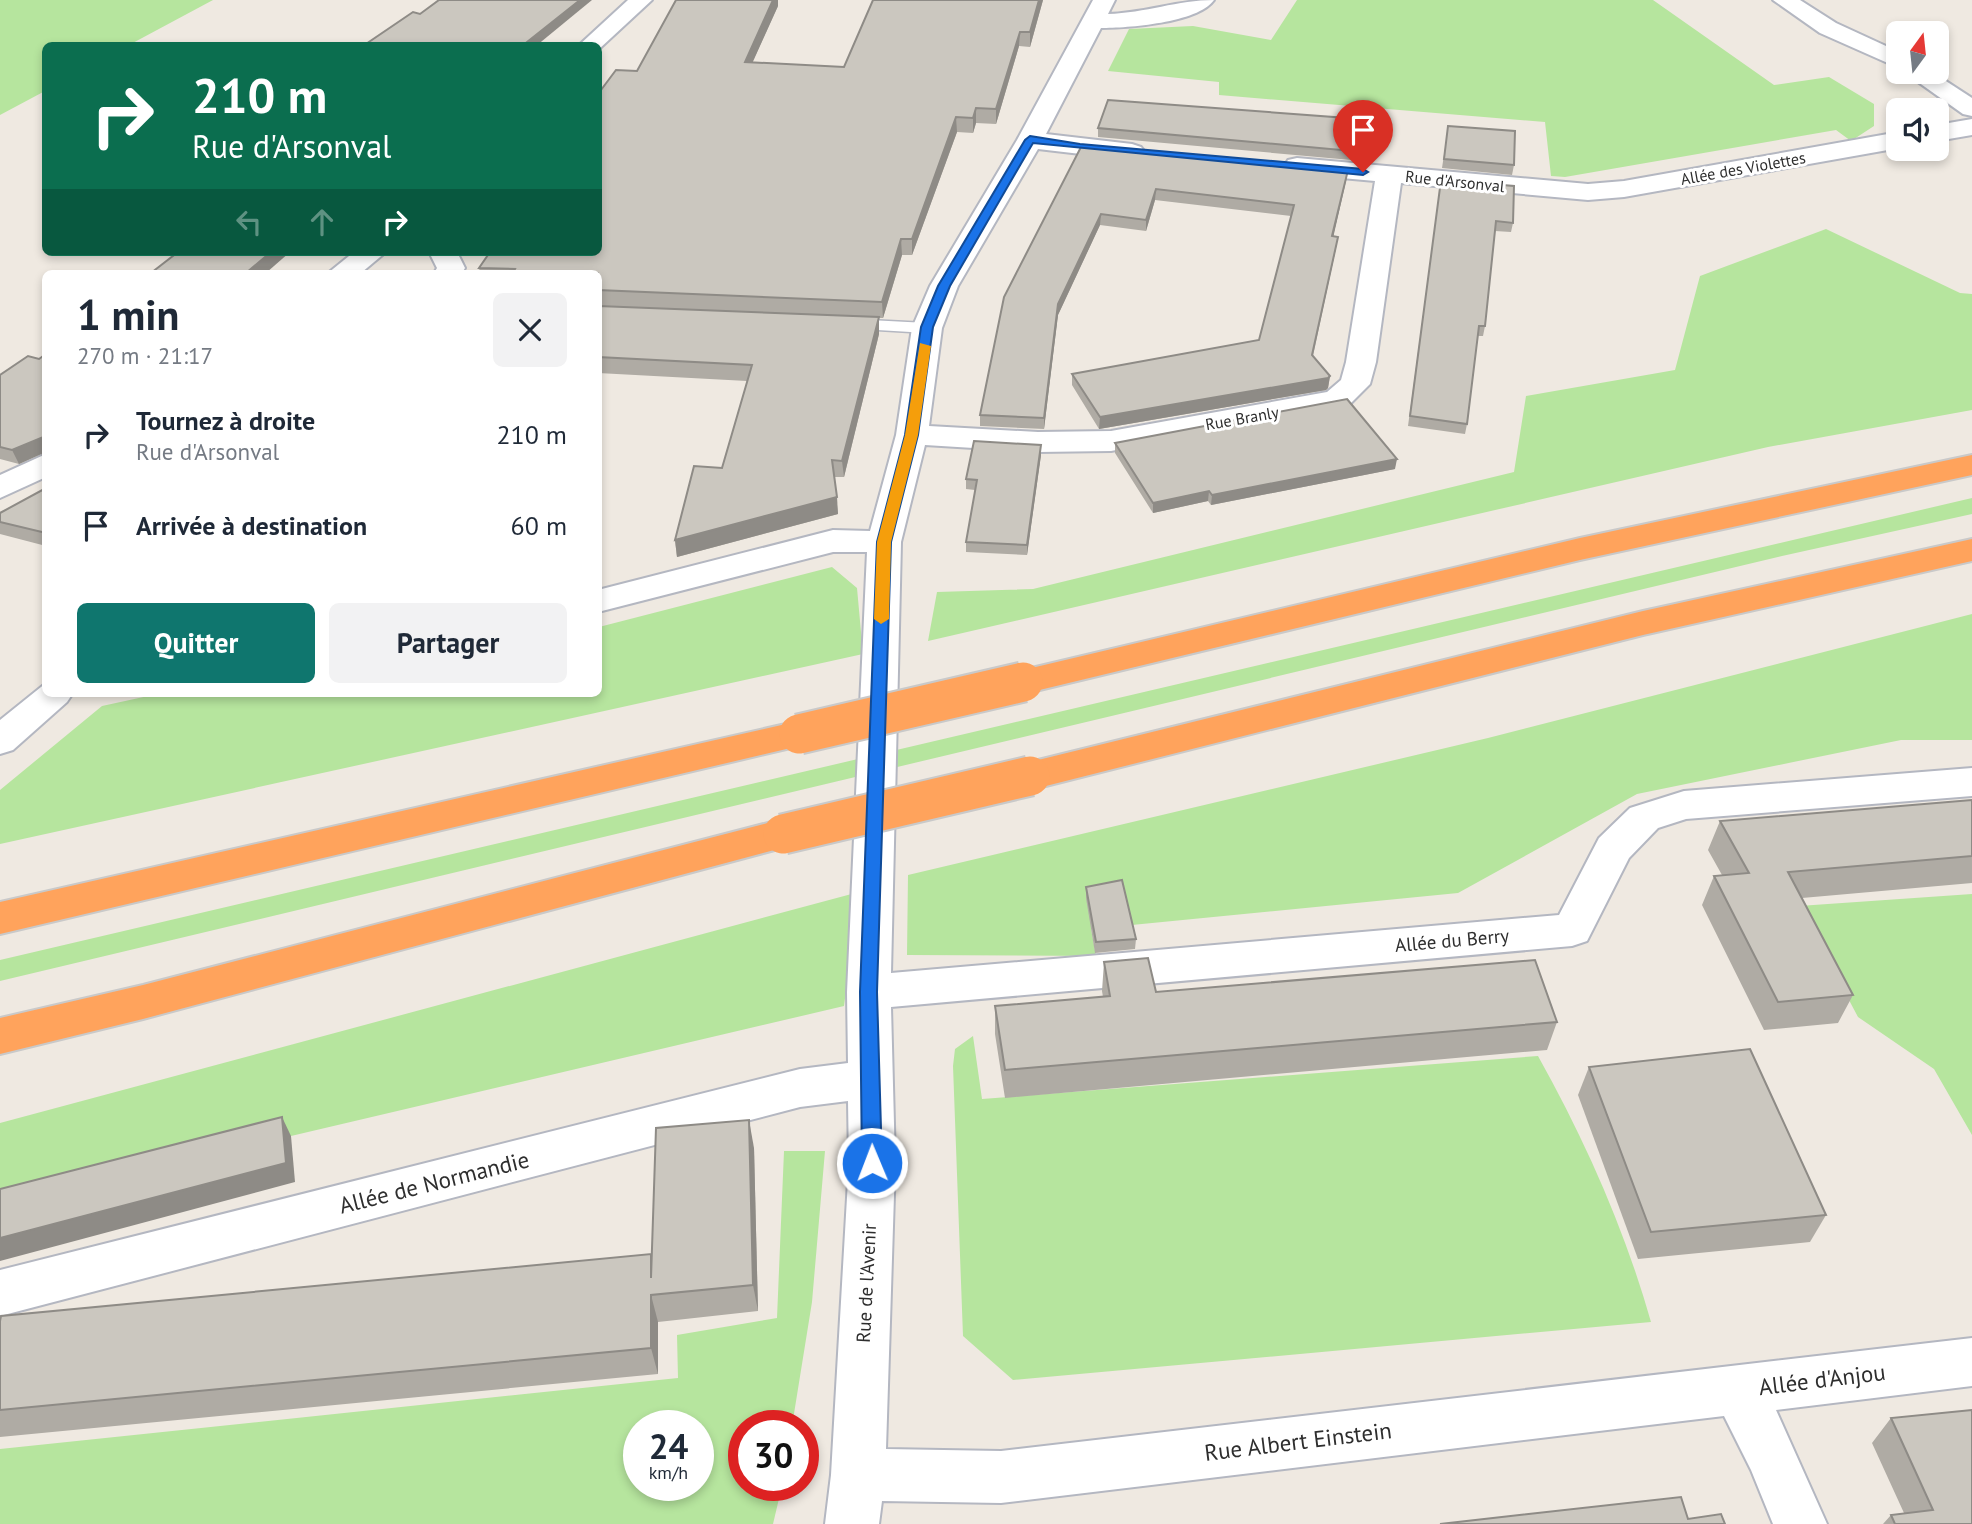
<!DOCTYPE html>
<html lang="fr">
<head>
<meta charset="utf-8">
<style>
  body { margin:0; font-family:"PT Sans",sans-serif; background:#f2f2f3; color:#1f2937; height:100vh; display:flex; flex-direction:column; font-size:26px; white-space:nowrap }
  * { box-sizing:border-box; margin:0 }
  p { font-size:23px; color:#747a83 }
  .icon { flex:none; width:38px; height:38px; fill:none; stroke:currentColor; stroke-width:2; stroke-linecap:round; stroke-linejoin:round }
  .map { position:relative; flex:1; overflow:hidden }
  .panel { position:absolute; left:42px; top:270px; width:560px; height:427px; display:flex; flex-direction:column; background:#fff; border-radius:10px; box-shadow:0 4px 10px #0003 }
  .panel>* { flex:none }
  .top-card { position:absolute; left:42px; top:42px; width:560px; height:214px; border-radius:10px; box-shadow:0 4px 10px #0003; background:#0b6e4f; color:#fff; overflow:hidden }
  .needle { width:46px; rotate:15deg }
  .fabs { position:absolute; left:1886px; top:21px; display:grid; gap:14px }
  .fabs a { display:grid; place-items:center; width:63px; height:63px; border-radius:10px; background:#fff; box-shadow:0 4px 10px #0003; font-size:35px }
  .speed { position:absolute; left:623px; top:1410px; display:flex; gap:14px; font-size:35px; font-weight:700; text-align:center }
  .speed>* { display:grid; place-content:center; width:91px; height:91px; border-radius:50%; background:#fff; box-shadow:0 4px 10px #0003; line-height:1 }
  .speed small { font-size:18px; font-weight:400 }
  .speed .limit { border:10px solid #d22; background:#fff; color:#111 }
  .pin { position:absolute; display:grid; place-items:center; width:60px; height:60px; color:#fff; margin:-72px -30px; border-radius:50% 50% 50% 0; rotate:-45deg; box-shadow:0 0 7px #0007 }
  .pin .icon { rotate:45deg }
  .me { position:absolute; width:77px; margin:-38px; rotate:359deg; stroke-linejoin:round; filter:drop-shadow(0 0 5px #0008) }
  .turn { display:flex; align-items:center; gap:24px; height:147px; padding:0 35px; font-size:32px }
  .turn .icon { width:91px; height:91px; stroke-width:2.5 }
  .turn b { display:block; font-size:49px; line-height:60px }
  .lanes { display:flex; align-items:center; height:66px; padding:0 35px; background:#0003; justify-content:center; gap:35px; direction:ltr }
  .lanes .off { opacity:.35 }
  .round { display:grid; place-items:center; flex:none; width:74px; height:74px; border-radius:10px; background:#f2f2f3 }
  .headline { display:flex; align-items:center; justify-content:space-between; height:119px; padding:0 35px }
  h1 { font-size:42px; font-weight:800; line-height:52px }
  .action { display:flex; gap:14px; margin-top:auto; padding:14px 35px }
  .action a { flex:1; height:80px; border-radius:10px; background:#0f766e; color:#fff; font-size:28px; font-weight:800; line-height:80px; text-align:center }
  .action a+a { background:#f2f2f3; color:#1f2937 }
  ul { padding:0; list-style:none }
  li { display:flex; align-items:center; gap:21px; height:91px; padding:0 35px }
  li div { flex:1 }
  li b { display:block; font-size:26px }
  li em { font-style:normal }
  .map>svg:first-child { display:block }
</style>
</head>
<body>
<div class="map">
<svg width="1972" height="1524" viewBox="0 0 1972 1524">
  <rect width="100%" height="100%" fill="#efe9e1"/>
  <!-- green -->
  <g fill="#b6e59e" fill-rule="evenodd">
    <path d="M0,0H213L129,45L46,46L45,91L0,115Z"/>
    <path d="M1297,0H1653L1774,85L1829,77L1874,104V126L1851,141L1836,130L1565,177L1551,176L1545,122L1219,95V82L1108,71L1129,29L1193,26L1271,40Z"/>
    <path d="M1826,229L1960,293L1972,294V410L1768,447L928,641L937,592L1033,589L1514,472L1526,396L1675,370L1700,276Z"/>
    <path d="M1972,498V514L1782,556L0,981V960Z"/>
    <path d="M832,567L857,588L863,654L0,844V790L102,706L162,693H598L599,627Z"/>
    <path d="M1972,614V740H1901L1637,794L1458,893L1091,929L1096,956L907,955L908,875L1488,738Z"/>
    <path d="M859,892L844,1006L291,1136L0,1211V1123Z"/>
    <path d="M1972,894V1135L1934,1069L1858,1017L1799,906Z"/>
    <path d="M973,1036L982,1099L1538,1056C1585,1140 1625,1230 1651,1322L1013,1380L963,1336L953,1066L955,1049Z"/>
    <path d="M784,1151H825L812,1302L792,1426H744V1486H782L773,1524H0V1449L678,1378L677,1335L777,1318ZM639,1426H698V1486H639Z"/>
  </g>
  <g fill="none" stroke-linecap="round" stroke-linejoin="round">
    <!-- service casing -->
    <g stroke="#b4b7c1" stroke-width="3">
      <path id="service" d="M850,319L927,323L936,328L927,333L844,328L841,324Z"/>
    </g>
    <!-- minor casing -->
    <g stroke="#b4b7c1" stroke-width="4">
      <g id="minor">
        <path d="M628,0H652L598,50V46H578Z"/>
        <path d="M1093,0H1115L1108,14C1145,13 1178,0 1214,0C1198,23 1127,28 1101,28L1046,134L1132,144L1141,147L1145,152L1141,157L1132,160L1038,149L958,286L942,328L929,426L1038,432L1111,431L1327,392L1341,380L1346,362L1375,181L1297,174L1288,172L1284,166L1288,160L1297,158L1588,184L1624,181L1899,132V148L1624,197L1588,200L1401,183L1376,362L1370,384L1348,406L1111,451L1038,452L925,445L901,542L891,973L1559,915L1599,838L1630,808L1684,791L1972,768V796L1686,819L1658,828L1629,858L1587,941L1572,946L891,1007L895,1163L886,1449L1001,1451L1972,1338V1386L1776,1410L1827,1524H1773L1751,1470L1724,1416L1001,1503L882,1501L879,1524H825L831,1475L849,1163L848,1101L800,1107L0,1316V1270L800,1069L848,1063L847,992L867,552H833L598,612V590L833,530L870,531L896,435L912,328L930,286L1017,140Z"/>
        <path d="M1773,0H1800L1836,23L1899,52V68L1820,33Z"/>
        <path d="M1904,72H1932L1972,98V116L1963,114Z"/>
        <path d="M1972,119V135L1937,141V125Z"/>
        <path d="M354,252H386L361,273H328Z"/>
        <path d="M429,252H457L465,268L462,273H434L437,268Z"/>
        <path d="M46,454V477L0,498V475Z"/>
        <path d="M46,683V693H73L67,702L13,750L0,754V720Z"/>
      </g>
    </g>
    <!-- motorway casing -->
    <g stroke="#c9c9c9" stroke-width="4">
      <g id="motorway">
        <path d="M1972,455V475L1580,560L1023,694L1010,691L1005,682L1010,673L1023,670L1580,538Z"/>
        <path d="M1972,539V561L1643,635L1030,790L1016,786L1011,776L1016,766L1030,762L1643,611Z"/>
        <path d="M799,721L812,725L818,734L812,743L0,934V902Z"/>
        <path d="M783,819L797,824L803,834L797,844L143,1019L0,1054V1018L143,985Z"/>
      </g>
    </g>
    <!-- service -->
    <use href="#service" fill="#fff" fill-rule="evenodd"/>
    <!-- minor -->
    <use href="#minor" fill="#fff" fill-rule="evenodd"/>
    <!-- motorway -->
    <use href="#motorway" fill="#ffa35c" fill-rule="evenodd"/>
    <!-- motorway-bridge casing -->
    <g stroke="#c9c9c9" stroke-width="43" stroke-linecap="butt">
      <g id="motorway-bridge">
        <path d="M799,734L1023,682"/>
        <path d="M783,834L1030,776"/>
      </g>
    </g>
    <!-- motorway-bridge -->
    <use href="#motorway-bridge" stroke="#ffa35c" stroke-width="39"/>
  </g>
  <!-- wall -->
  <g fill="#afaba4">
    <path d="M1043,0L1030,47L1019,46L996,124L976,123L973,133L957,132L912,255H902L883,318H879V334L844,477H834L838,514L677,557L675,540L722,468L747,381L598,373V273H480L479,268L637,71L778,6L752,63L844,67Z"/>
    <path d="M1098,128H1358L1351,160L1098,137Z"/>
    <path d="M1447,135L1514,165L1512,175L1442,168Z"/>
    <path d="M1082,145L1348,170L1333,236L1336,248L1313,356L1330,376L1328,388L1326,390L1099,429L1072,385V374L1259,340L1291,216L1155,200L1146,231L1100,225L1058,315L1044,429L980,426V415Z"/>
    <path d="M1440,189L1513,223L1511,232L1495,231L1485,326L1483,336H1478L1467,424L1465,434L1408,426Z"/>
    <path d="M46,354V463L42,453L19,464L0,459V375L39,359Z"/>
    <path d="M1115,443L1395,469L1211,505L1208,501L1153,513L1115,453Z"/>
    <path d="M1041,455L1027,555L966,552V542L975,490L966,489V479Z"/>
    <path d="M46,488V546L0,534V513Z"/>
    <path d="M1972,800V883L1802,898L1853,995L1838,1023L1764,1030L1702,905L1714,876L1722,875L1708,850L1720,821Z"/>
    <path d="M1086,887L1136,939L1135,949L1095,953L1086,898Z"/>
    <path d="M1104,962L1156,992L1557,1022L1547,1050L1005,1098L995,1034V1006L1103,997L1102,991Z"/>
    <path d="M1589,1067L1826,1215L1810,1242L1638,1259L1578,1095Z"/>
    <path d="M754,1148L758,1311L658,1322V1374L0,1437V1321L651,1254Z"/>
    <path d="M1891,1418L1972,1524H1883L1891,1515L1904,1513L1872,1443Z"/>
  </g>
  <!-- shaded-wall -->
  <g fill="#8e8b86">
    <path d="M580,0H592L536,46H522Z"/>
    <path d="M773,0H778V6L746,77L745,62Z"/>
    <path d="M1039,0H1043L1030,47V32Z"/>
    <path d="M1020,32L1019,46L996,124V109Z"/>
    <path d="M976,108V123L973,133V118Z"/>
    <path d="M956,117L957,132L912,255V239Z"/>
    <path d="M1348,170L1346,181L1331,247L1332,236Z"/>
    <path d="M1156,189L1155,200L1146,231V220Z"/>
    <path d="M1101,214L1100,225L1058,315L1044,429V418L1058,304Z"/>
    <path d="M1338,237L1336,248L1310,366L1312,355Z"/>
    <path d="M901,239L902,255L883,318L882,302Z"/>
    <path d="M271,252H290L266,273H246Z"/>
    <path d="M879,317V334L844,477L842,461Z"/>
    <path d="M1330,376L1328,388L1326,390L1099,429L1100,417Z"/>
    <path d="M41,438L46,452L19,464L12,450Z"/>
    <path d="M1041,445V455L1027,555V545Z"/>
    <path d="M1397,459L1395,469L1211,505L1212,495Z"/>
    <path d="M1209,491L1208,501L1153,513V503Z"/>
    <path d="M837,497L838,514L677,557L675,540Z"/>
    <path d="M282,1117L291,1136L295,1182L0,1261V1238Z"/>
    <path d="M749,1120L754,1148L758,1311L753,1285Z"/>
    <path d="M651,1295L658,1322V1374L651,1348Z"/>
  </g>
  <!-- building -->
  <g fill="#cbc7bf" stroke="#8e8b86" stroke-width="2">
    <path d="M439,0H580L522,46H363L413,12L420,14Z"/>
    <path d="M676,0H773L745,62L844,67L873,0H1039L1030,32H1020L996,109L976,108L973,118L956,117L912,239H901L882,302L598,290V273H513L515,269L479,268L490,252H598V94L616,70L637,71Z"/>
    <path d="M1108,100L1360,119L1352,151L1098,128Z"/>
    <path d="M1448,126L1515,131L1514,165L1444,159Z"/>
    <path d="M1082,145L1348,170L1332,236L1338,237L1312,355L1330,376L1328,378L1100,417L1072,374L1259,340L1294,205L1156,189L1146,220L1101,214L1058,304L1044,418L980,415L1004,297Z"/>
    <path d="M1441,180L1514,186L1513,223L1496,221L1485,326H1479L1467,424L1410,416Z"/>
    <path d="M178,252H271L246,273H151Z"/>
    <path d="M598,306L879,317L842,461L832,460L837,497L675,540L694,466L722,468L752,365L598,357Z"/>
    <path d="M46,354V457H43L41,438L12,450L0,447V375L28,356L39,359Z"/>
    <path d="M1347,399L1397,459L1212,495L1209,491L1153,503L1115,443Z"/>
    <path d="M974,441L1041,445L1027,545L966,542L977,480L966,479Z"/>
    <path d="M46,488V533L0,522V513Z"/>
    <path d="M1972,800V856L1788,872L1853,995L1778,1002L1714,876L1749,873L1720,821Z"/>
    <path d="M1122,880L1136,939L1096,942L1086,887Z"/>
    <path d="M1148,958L1156,992L1535,960L1557,1022L1005,1070L995,1006L1110,996L1104,962Z"/>
    <path d="M1750,1049L1826,1215L1651,1232L1589,1067Z"/>
    <path d="M282,1117L286,1163L0,1238V1189Z"/>
    <path d="M749,1120L753,1285L651,1295V1348L0,1410V1321L1,1316L651,1254V1278L656,1128Z"/>
    <path d="M1972,1410V1524H1895L1891,1515L1933,1510L1891,1418Z"/>
    <path d="M1681,1497L1688,1519L1721,1514L1725,1524H1440Z"/>
  </g>
  <!-- route -->
  <path fill="#1a73e8" stroke="#114b97" stroke-width="2" d="M1030,136L1080,144L1363,169L1368,172L1363,175L1033,143L950,286L933,327L918,435L891,542L877,992L882,1163L879,1169H865L862,1163L860,992L877,542L905,435L921,327L938,286L1025,140Z"/>
  <!-- slow -->
  <path fill="#f59e0b" d="M920,343L931,346L918,435L891,542L889,619L881,624L874,619L877,542L905,435Z"/>
  <g text-anchor="middle" dominant-baseline="central" stroke-width="6" stroke-linejoin="round" paint-order="stroke">
    <!-- far-street labels -->
    <g font-size="16" fill="#2e2e2e" stroke="#fff">
      <text transform="translate(1743 168) rotate(-10)">Allée des Violettes</text>
      <text transform="translate(1455 181) rotate(6)">Rue d'Arsonval</text>
      <text transform="translate(1242 418) rotate(-10)">Rue Branly</text>
    </g>
    <!-- street labels -->
    <g font-size="19" fill="#2e2e2e" stroke="#fff">
      <text transform="translate(1452 940) rotate(-5)">Allée du Berry</text>
      <text transform="translate(866 1283) rotate(-87)">Rue de l'Avenir</text>
    </g>
    <!-- near-street labels -->
    <g font-size="23" fill="#2e2e2e" stroke="#fff">
      <text transform="translate(434 1182) rotate(-14)">Allée de Normandie</text>
      <text transform="translate(1822 1379) rotate(-7)">Allée d'Anjou</text>
      <text transform="translate(1298 1441) rotate(-7)">Rue Albert Einstein</text>
    </g>
  </g>
</svg>
<div class="fabs">
<a><svg class="needle" viewBox="-14 -14 28 28"><path d="M0-13l5 13h-10z" fill="#e53935"/><path d="M0 13l5-13h-10z" fill="#747a83"/></svg></a>
<a><svg class="icon" aria-label="sound" viewBox="0 0 24 24"><path d="M4 9h4l5-4v14l-5-4H4zM17 9q2 3 0 6"/></svg></a>
</div>
<div class="speed"><div>24<small>km/h</small></div><div class="limit">30</div></div>
<div class="pin" style="left:1363px;top:172px;background:#d93025"><svg class="icon" aria-label="arrive" viewBox="0 0 24 24"><path d="M6 21V4h12l-3 4 3 4H6"/></svg></div>
<svg class="me" style="left:872px;top:1163px" viewBox="-20 -20 40 40"><circle r="17" fill="#1a73e8" stroke="#fff" stroke-width="3"/><path d="M0-11L8 9 0 5-8 9z" fill="#fff"/></svg>
<div class="top-card">
<div class="turn"><svg class="icon" aria-label="right" viewBox="0 0 24 24"><path d="M7 20v-9h11M14 6l5 5-5 5"/></svg><div><b>210 m</b>Rue d'Arsonval</div></div>
<div class="lanes"><svg class="icon off" aria-label="left" viewBox="0 0 24 24"><path d="M17 20v-9H6M10 6l-5 5 5 5"/></svg><svg class="icon off" aria-label="ahead" viewBox="0 0 24 24"><path d="M12 20V5M6 11l6-6 6 6"/></svg><svg class="icon" aria-label="right" viewBox="0 0 24 24"><path d="M7 20v-9h11M14 6l5 5-5 5"/></svg></div>
</div>
<section class="panel">
<div class="headline"><div><h1>1 min</h1><p>270 m · 21:17</p></div><a class="round"><svg class="icon" aria-label="close" viewBox="0 0 24 24"><path d="M6 6l12 12M18 6L6 18"/></svg></a></div>
<ul>
<li><svg class="icon" aria-label="right" viewBox="0 0 24 24"><path d="M7 20v-9h11M14 6l5 5-5 5"/></svg><div><b>Tournez à droite</b><p>Rue d'Arsonval</p></div><em>210 m</em></li>
<li><svg class="icon" aria-label="arrive" viewBox="0 0 24 24"><path d="M6 21V4h12l-3 4 3 4H6"/></svg><div><b>Arrivée à destination</b></div><em>60 m</em></li>
</ul>
<div class="action"><a>Quitter</a><a>Partager</a></div>
</section>
</div>
</body>
</html>
